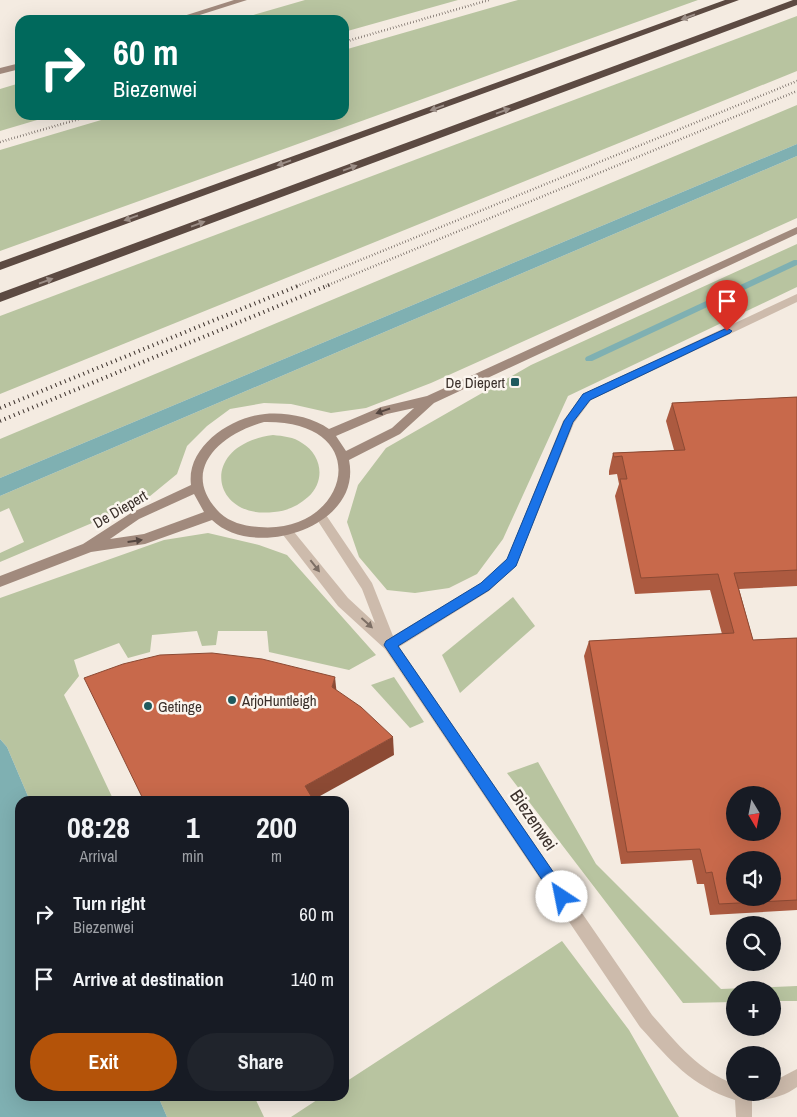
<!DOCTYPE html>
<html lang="en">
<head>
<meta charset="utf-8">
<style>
  body { margin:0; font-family:"Archivo Narrow",sans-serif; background:#20242c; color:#f1f3f6; height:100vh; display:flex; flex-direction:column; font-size:19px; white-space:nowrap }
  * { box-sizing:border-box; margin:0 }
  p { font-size:16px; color:#9ea1a6 }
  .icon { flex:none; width:28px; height:28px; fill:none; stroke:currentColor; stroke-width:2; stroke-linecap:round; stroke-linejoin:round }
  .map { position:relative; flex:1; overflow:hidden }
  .sheet { position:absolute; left:15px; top:796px; width:334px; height:305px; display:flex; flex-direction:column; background:#171b24; border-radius:15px; box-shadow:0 5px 20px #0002 }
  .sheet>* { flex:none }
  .hud { position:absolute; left:15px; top:15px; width:334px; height:105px; border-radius:15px; box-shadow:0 5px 20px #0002; background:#00695c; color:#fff; overflow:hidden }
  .needle { width:32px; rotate:170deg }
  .buttons { position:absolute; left:726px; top:786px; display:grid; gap:10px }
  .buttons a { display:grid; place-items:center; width:55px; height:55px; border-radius:50%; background:#171b24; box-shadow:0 5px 20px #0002; font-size:25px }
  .pin { position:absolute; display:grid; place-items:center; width:42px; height:42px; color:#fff; margin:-51px -21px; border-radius:50% 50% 50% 0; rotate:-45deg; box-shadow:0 0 5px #0007 }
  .pin .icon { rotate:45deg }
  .me { position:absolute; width:55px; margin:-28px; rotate:326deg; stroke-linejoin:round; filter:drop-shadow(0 0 4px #0008) }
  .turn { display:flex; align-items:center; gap:18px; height:105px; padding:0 15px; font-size:22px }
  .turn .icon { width:65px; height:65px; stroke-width:2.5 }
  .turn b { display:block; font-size:35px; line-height:42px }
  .eta { display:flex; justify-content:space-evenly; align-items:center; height:85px; text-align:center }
  .eta b { font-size:30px; font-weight:800; line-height:35px }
  .action { display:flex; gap:10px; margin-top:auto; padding:10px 15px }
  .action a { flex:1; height:58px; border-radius:30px; background:#b45309; color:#fff; font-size:20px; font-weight:800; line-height:58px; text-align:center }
  .action a+a { background:#20242c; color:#f1f3f6 }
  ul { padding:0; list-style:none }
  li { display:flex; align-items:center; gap:15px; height:65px; padding:0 15px }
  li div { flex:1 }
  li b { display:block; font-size:19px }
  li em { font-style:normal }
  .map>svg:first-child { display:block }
</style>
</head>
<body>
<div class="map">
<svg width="797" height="1117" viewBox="0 0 797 1117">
  <rect width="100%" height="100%" fill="#f4ebe1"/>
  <!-- green -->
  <g fill="#b8c4a0">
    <path d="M305,0H458L344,32V20H236Z"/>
    <path d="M518,0H698L0,251V150L118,115H344V50Z"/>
    <path d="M797,16V71L0,394V316Z"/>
    <path d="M20,83V115H54L0,131V89Z"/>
    <path d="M797,105V144L0,478V439Z"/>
    <path d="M797,156V218L431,383L366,408L331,413L291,404L264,403L230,409L207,426L187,446L177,474L144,501L0,562V553L24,542L9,508L0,512V496Z"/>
    <path d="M797,244V287L568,396L503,539L477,574L449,588L415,593L387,590L359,557L347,522L358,485L386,448L531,365Z"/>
    <path d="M273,435C283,436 294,437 302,443C322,455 326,481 308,497C298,506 287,511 274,512C211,520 197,445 273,435Z"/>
    <path d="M208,533L259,545L287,555L376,655L349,670L269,652L267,631H218L216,645L202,646L197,631L152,635L150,652L128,658L119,643L74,660L79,676L64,695L114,801H30L7,747L0,739V598L164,540Z"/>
    <path d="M513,597L535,626L460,693L442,655Z"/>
    <path d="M394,677L424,722L410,728L371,685Z"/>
    <path d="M538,762L596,864L721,989L797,986V1001H773L772,990H735V1002L683,1003L507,773Z"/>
    <path d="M562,941L629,1030L679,1117H291L323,1096H344V1083Z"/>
    <path d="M158,1096H254L264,1117H167Z"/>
  </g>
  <!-- water -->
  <g fill="#7fb0b2">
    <path d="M797,144V156L0,496V478Z"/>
    <path d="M0,739L7,747L30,801H20V1096H158L167,1117H0Z"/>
  </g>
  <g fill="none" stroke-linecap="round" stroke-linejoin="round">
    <!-- stream -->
    <path fill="#7fb0b2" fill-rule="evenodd" d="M794,260H797V265L592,361H586L585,359L586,357Z"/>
    <!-- minor -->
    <path fill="#cdbbac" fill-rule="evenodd" d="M797,294V302L591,400L574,423L516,566L489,591L399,647L652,1015C676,1042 699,1072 735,1084V1092H772V1082L797,1069V1087C783,1097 769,1100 752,1100V1117H736L735,1100C691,1086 670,1060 640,1027L385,649L338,606L280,531L282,527H290L348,598L375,623L362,589L314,515L316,512H324L372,583L393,636L481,583L507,559L563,421L583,394Z"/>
    <!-- secondary -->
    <g fill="#a18a7d" fill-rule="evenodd">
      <path d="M234,0H247L184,20H171Z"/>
      <path d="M20,63V69L0,74V68Z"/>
      <path d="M797,227V234L434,403L400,434L349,460C363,527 254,561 212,520L145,544L91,552L0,587V576L83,544L131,513L191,485C186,447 231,417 265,414C286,412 312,417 329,429L381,407L427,396ZM414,408L392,428L346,451L336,436L387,414ZM264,422C378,420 349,535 259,527C245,526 231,523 220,513C178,471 220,434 264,422ZM194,494L204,512L144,534L110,539L139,519Z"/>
    </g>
    <!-- motorway -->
    <g fill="#5c4a42" fill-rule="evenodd">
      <path d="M725,0H739L0,270V262Z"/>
      <path d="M793,0H797V5L0,302V293Z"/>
    </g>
    <!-- rail-far1 -->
    <g stroke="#3b302b" stroke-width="2.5" stroke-dasharray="0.5 2.5" stroke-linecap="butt">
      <path d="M344,42L489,0"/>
      <path d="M0,142L93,115"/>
      <path d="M297,286L797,81"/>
      <path d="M326,286L797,91"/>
    </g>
    <!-- rail -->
    <g stroke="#3b302b" stroke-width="4" stroke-dasharray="1 4" stroke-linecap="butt">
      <path d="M0,408L300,285"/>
      <path d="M0,421L329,285"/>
    </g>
  </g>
  <!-- wall -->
  <path fill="#ac5a40" d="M797,397V586L739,589L753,640L797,638V910L710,915L704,884H697L692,860L621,864L584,656L589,641L722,634L710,590L635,594L615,496L619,484L617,474L609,475V471L613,453L674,450L666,421L672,403Z"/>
  <!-- shaded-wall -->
  <g fill="#8c4a34">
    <path d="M335,677L337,696L332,687Z"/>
    <path d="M393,737L394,755L311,801L305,786Z"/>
  </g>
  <!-- building -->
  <g fill="#c8694b" stroke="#8c4a34" fill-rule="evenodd">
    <path d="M797,397V570L734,573L753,640L797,638V900L719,904L712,872L706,873L700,849L627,852L589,641L734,633L718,574L641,578L620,479H627L622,456L614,457L613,453L685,450L672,403ZM735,795H772V832H735ZM735,860H772V898H735Z"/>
    <path d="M212,653L262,659L335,677L332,687L361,707L393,737L305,786L314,801H144L84,678L123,664L160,655Z"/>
  </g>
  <!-- one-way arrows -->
  <defs><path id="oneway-solid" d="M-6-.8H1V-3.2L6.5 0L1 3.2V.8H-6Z" transform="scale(1.25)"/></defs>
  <g fill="#9c8e87">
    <use href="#oneway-solid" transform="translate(688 17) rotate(160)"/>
    <use href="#oneway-solid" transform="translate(437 108) rotate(160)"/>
    <use href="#oneway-solid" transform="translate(503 111) rotate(-20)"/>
    <use href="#oneway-solid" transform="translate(284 163) rotate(160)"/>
    <use href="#oneway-solid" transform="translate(350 168) rotate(-20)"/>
    <use href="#oneway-solid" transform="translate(131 218) rotate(160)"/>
    <use href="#oneway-solid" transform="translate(198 224) rotate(-20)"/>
    <use href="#oneway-solid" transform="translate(46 281) rotate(-20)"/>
  </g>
  <g fill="#544640">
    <use href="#oneway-solid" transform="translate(383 411) rotate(161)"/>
    <use href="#oneway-solid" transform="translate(135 541) rotate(-8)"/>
  </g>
  <g fill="#7d6f65">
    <use href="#oneway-solid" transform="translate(315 566) rotate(52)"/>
    <use href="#oneway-solid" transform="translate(367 623) rotate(42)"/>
  </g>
  <!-- route -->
  <path fill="#1a73e8" stroke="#114b97" d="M727,328L732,331L730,333L590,400L573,422L516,566L489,590L398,646L567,892L569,897L567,902L562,904L557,902L384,645L386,641L481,583L507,559L564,421L583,394Z"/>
  <!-- markers -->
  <g fill="#1f5a5e" stroke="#fbf5ee" stroke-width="2">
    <rect x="510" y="377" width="10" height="10" rx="2.5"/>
    <circle cx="232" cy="700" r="5"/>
    <circle cx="148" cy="706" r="5"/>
  </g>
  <g text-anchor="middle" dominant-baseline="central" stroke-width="5" stroke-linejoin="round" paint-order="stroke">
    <!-- poi labels -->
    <g font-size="15" fill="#3b302b" stroke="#fbf5ee" text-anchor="start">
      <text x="505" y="382" text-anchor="end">De Diepert</text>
      <text x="242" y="700">ArjoHuntleigh</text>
      <text x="158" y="706">Getinge</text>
    </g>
    <!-- street labels -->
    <g font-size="15" fill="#3b302b" stroke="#fbf5ee">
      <text transform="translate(120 509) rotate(-30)">De Diepert</text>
    </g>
    <!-- near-street labels -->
    <g font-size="18" fill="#3b302b" stroke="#fbf5ee">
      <text transform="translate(534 820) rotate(56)">Biezenwei</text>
    </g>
  </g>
</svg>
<div class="buttons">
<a><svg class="needle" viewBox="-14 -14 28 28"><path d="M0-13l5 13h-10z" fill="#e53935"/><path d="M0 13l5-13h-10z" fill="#9ea1a6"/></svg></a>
<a><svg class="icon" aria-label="sound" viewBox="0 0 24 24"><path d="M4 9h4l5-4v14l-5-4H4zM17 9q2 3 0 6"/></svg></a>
<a><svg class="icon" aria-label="search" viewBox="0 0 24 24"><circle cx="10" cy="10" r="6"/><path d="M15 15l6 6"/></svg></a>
<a>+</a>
<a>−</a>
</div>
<div class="pin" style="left:727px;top:331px;background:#d93025"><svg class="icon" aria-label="arrive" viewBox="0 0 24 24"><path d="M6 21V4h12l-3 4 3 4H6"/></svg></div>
<svg class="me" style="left:562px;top:897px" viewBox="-20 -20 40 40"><circle r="19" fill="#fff"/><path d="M0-13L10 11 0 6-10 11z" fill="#1a73e8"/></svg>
<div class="hud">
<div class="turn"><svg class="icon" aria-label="right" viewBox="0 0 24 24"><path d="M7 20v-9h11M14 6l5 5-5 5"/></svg><div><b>60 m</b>Biezenwei</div></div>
</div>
<section class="sheet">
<div class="eta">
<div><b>08:28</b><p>Arrival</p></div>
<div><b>1</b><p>min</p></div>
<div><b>200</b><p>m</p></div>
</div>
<ul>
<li><svg class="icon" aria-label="right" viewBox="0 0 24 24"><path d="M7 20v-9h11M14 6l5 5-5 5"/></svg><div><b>Turn right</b><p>Biezenwei</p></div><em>60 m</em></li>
<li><svg class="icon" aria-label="arrive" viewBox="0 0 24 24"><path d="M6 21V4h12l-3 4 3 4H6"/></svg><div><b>Arrive at destination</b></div><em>140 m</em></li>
</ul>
<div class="action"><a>Exit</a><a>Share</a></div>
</section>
</div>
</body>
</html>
